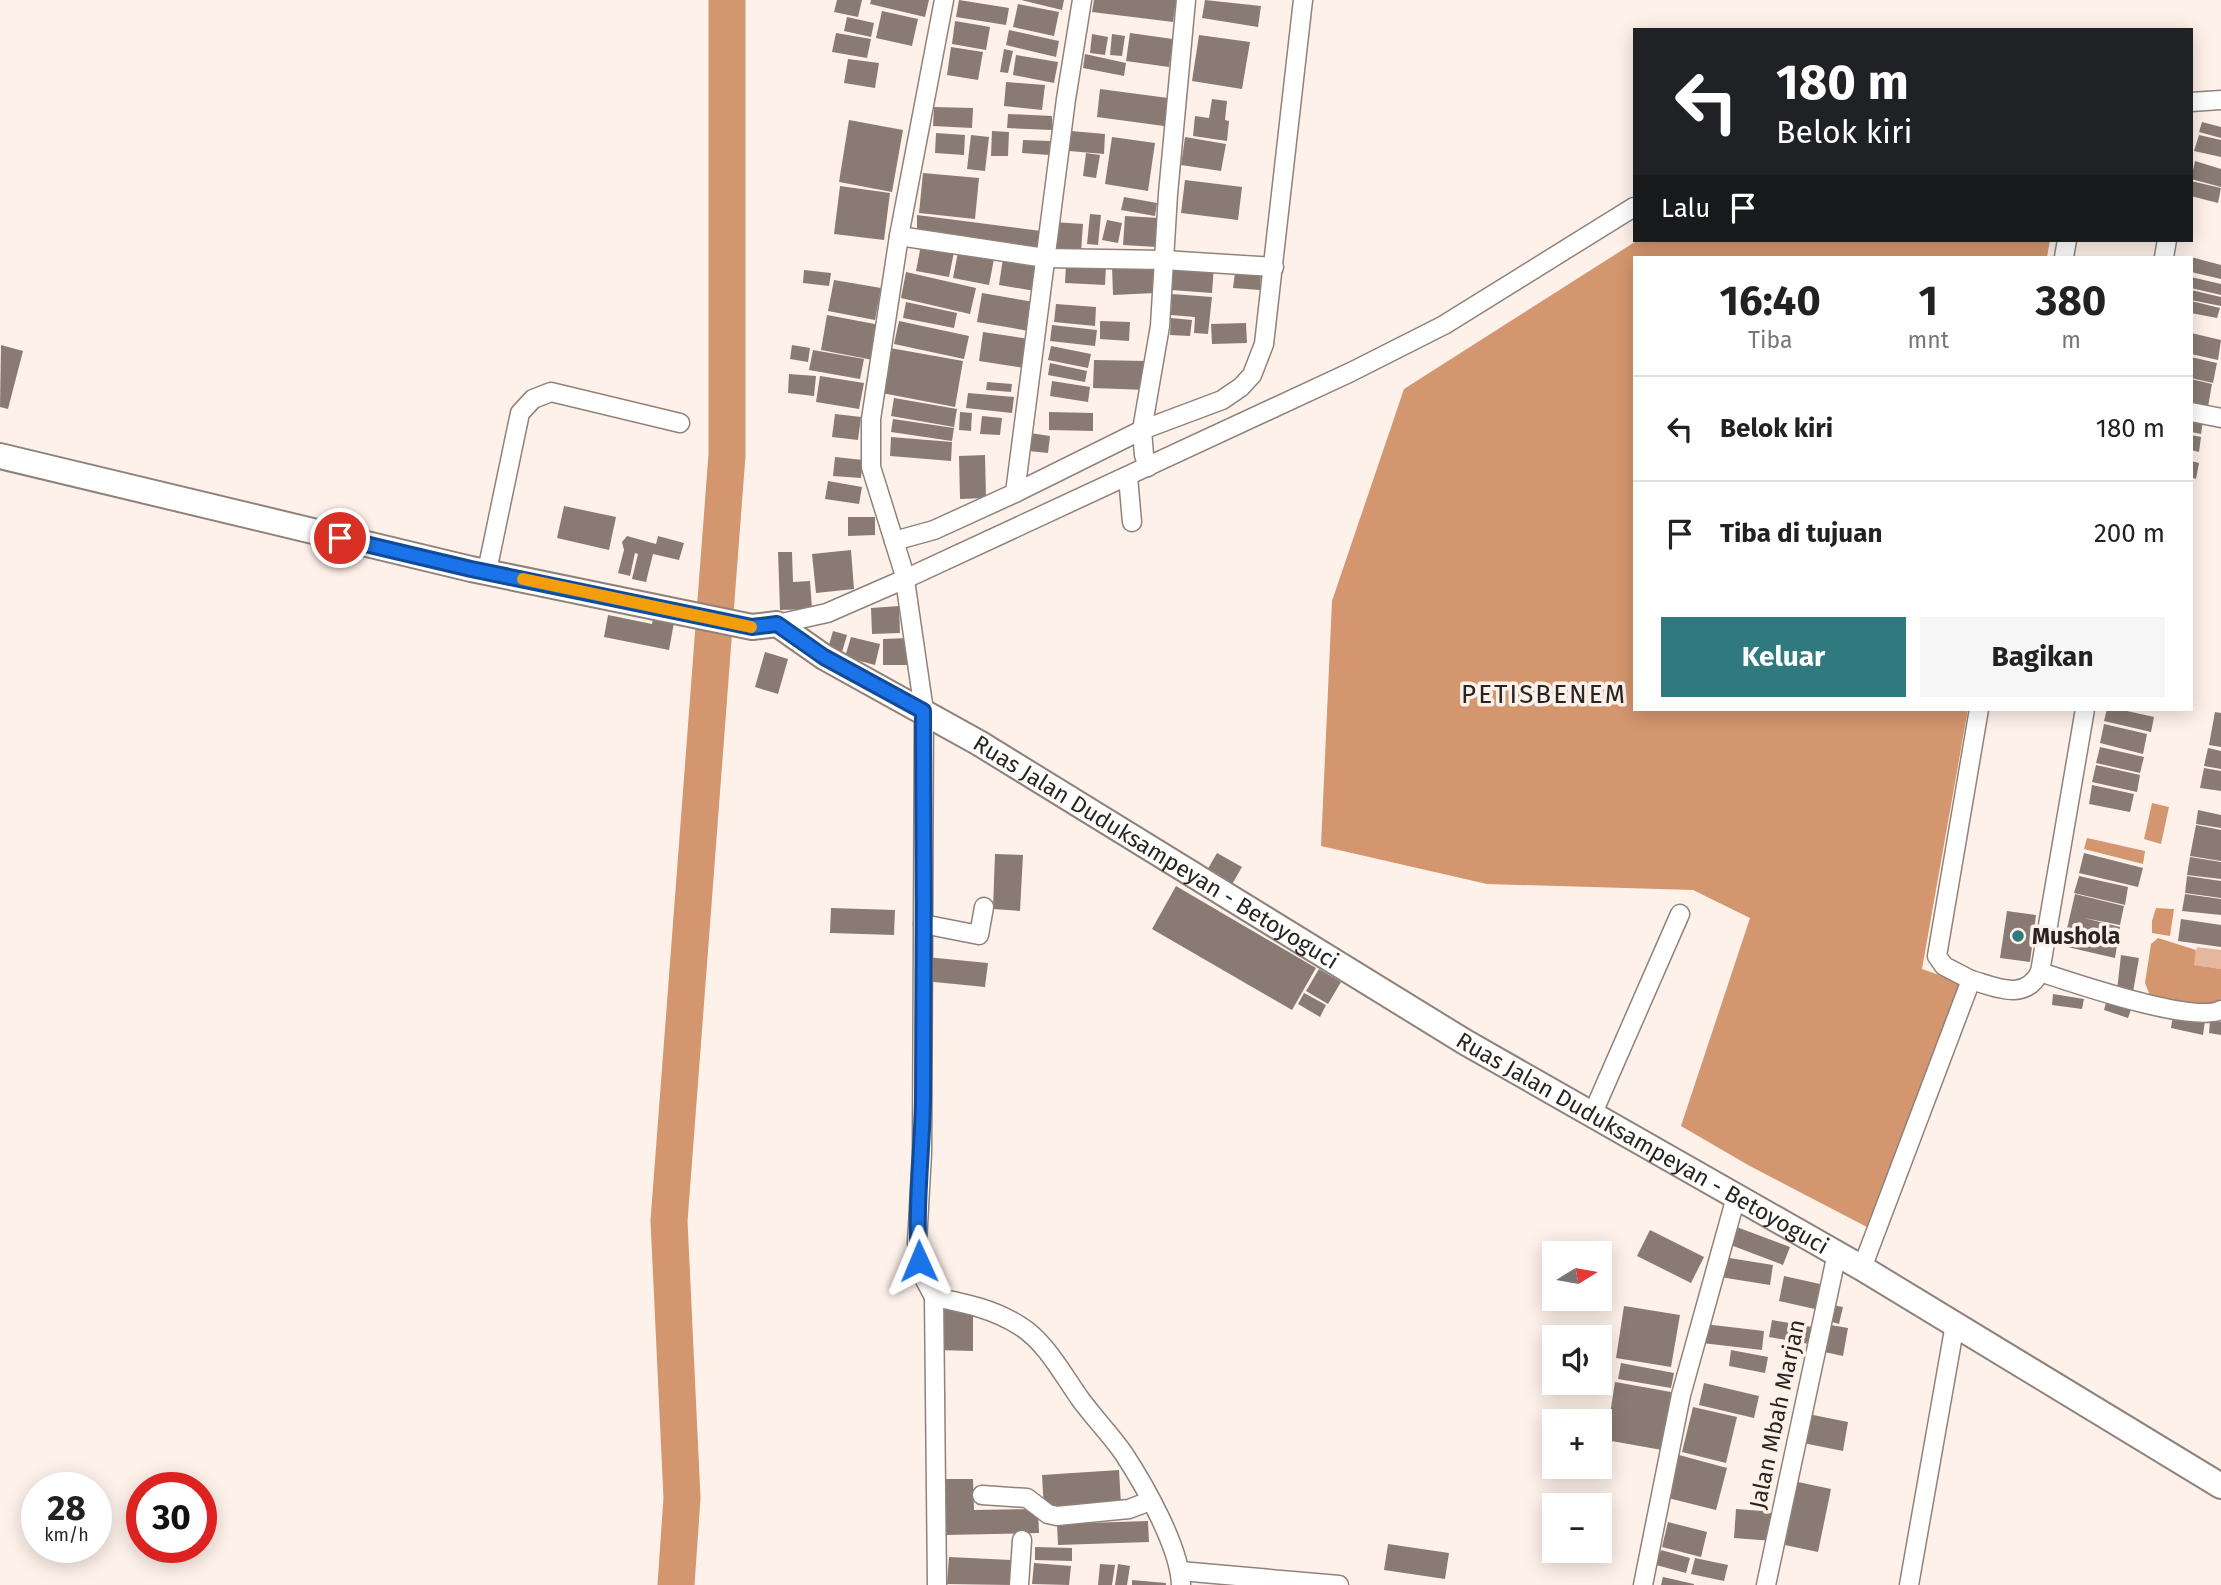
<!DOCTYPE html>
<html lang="id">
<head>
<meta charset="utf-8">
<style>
  body { margin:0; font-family:"Fira Sans",sans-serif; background:#f6f6f6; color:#222; height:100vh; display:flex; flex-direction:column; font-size:26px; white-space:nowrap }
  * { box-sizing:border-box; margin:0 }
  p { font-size:23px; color:#767676 }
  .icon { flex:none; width:38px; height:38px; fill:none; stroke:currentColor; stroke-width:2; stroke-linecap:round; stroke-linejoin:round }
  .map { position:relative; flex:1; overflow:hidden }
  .drawer { position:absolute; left:1633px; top:256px; width:560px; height:455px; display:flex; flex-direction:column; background:#fff; border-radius:0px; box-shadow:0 4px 18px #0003 }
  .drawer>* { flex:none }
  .hud { position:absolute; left:1633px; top:28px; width:560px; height:214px; border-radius:0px; box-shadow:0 4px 18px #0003; background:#202124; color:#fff; overflow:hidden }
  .needle { width:46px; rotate:79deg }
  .controls { position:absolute; left:1542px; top:1241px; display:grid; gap:14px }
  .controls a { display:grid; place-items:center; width:70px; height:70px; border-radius:0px; background:#fff; box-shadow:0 4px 18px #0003; font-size:35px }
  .speed { position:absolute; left:21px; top:1472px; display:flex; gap:14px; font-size:35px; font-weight:700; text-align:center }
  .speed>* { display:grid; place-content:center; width:91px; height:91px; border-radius:50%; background:#fff; box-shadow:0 4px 18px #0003; line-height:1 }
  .speed small { font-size:18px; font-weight:400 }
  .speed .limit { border:10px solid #d22; background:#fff; color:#111 }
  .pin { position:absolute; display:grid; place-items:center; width:60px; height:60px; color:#fff; margin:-30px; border:4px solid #fff; border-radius:50%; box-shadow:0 2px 7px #0007 }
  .me { position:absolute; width:77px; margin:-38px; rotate:359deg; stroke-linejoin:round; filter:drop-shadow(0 0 5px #0008) }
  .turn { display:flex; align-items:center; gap:24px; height:147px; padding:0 28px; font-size:32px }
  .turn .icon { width:91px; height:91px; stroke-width:2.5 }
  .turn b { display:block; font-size:49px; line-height:60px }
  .then { display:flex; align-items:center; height:66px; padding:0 28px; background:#0003; gap:14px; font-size:26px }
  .eta { display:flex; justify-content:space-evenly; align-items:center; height:119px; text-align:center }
  .eta b { font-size:42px; font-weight:700; line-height:49px }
  .action { display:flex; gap:14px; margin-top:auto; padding:14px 28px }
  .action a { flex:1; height:80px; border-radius:0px; background:#30797f; color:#fff; font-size:28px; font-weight:700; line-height:80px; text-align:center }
  .action a+a { background:#f6f6f6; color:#222 }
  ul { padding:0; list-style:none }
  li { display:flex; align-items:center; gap:21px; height:105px; padding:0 28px; border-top:2px solid #e0e0e0 }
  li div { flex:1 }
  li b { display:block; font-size:26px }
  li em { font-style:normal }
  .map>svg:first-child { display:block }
</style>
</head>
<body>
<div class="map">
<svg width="2221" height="1585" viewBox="0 0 2221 1585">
  <rect width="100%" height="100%" fill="#fef1ea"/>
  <!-- green -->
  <path fill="#e5b89d" d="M2197,947L2221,950V969L2193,965Z"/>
  <!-- water -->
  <g fill="#d4966f">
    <path d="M1638,240H2050L2047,257H1634V709H1968L1922,969L1965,984L1867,1227L1748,1165L1681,1126L1750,918L1693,890L1487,884L1321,846L1332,601L1404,389Z"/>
    <path d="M2152,803L2169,807L2161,844L2144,839Z"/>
    <path d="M2087,838L2145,851L2143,864L2084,849Z"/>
    <path d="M2156,908L2174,909L2170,936L2152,933V921Z"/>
    <path d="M2158,938L2196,950L2194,965L2221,969V1005L2217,1008L2151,998L2145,983L2151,944Z"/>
  </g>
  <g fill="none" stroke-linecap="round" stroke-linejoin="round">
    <!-- river -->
    <path stroke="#d4966f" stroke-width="37" d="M676,1585L682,1498L669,1221L727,455V0"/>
  </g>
  <!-- building -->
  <g fill="#897b73">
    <path d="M837,0H862L858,17L834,12Z"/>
    <path d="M871,0H929L925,17L870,4Z"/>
    <path d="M959,0L1009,8L1006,25L956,17Z"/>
    <path d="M1021,0H1064L1062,10Z"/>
    <path d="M1094,0H1176L1173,22L1092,12Z"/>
    <path d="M1205,0L1261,6L1258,27L1202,18Z"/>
    <path d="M1018,4L1059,12L1054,36L1013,27Z"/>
    <path d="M882,11L918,19L912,46L876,38Z"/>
    <path d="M847,17L874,23L871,37L844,31Z"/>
    <path d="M955,21L990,27L986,50L952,44Z"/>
    <path d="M1009,30L1059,41L1056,57L1006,45Z"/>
    <path d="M836,33L871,39L867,58L832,52Z"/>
    <path d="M1130,33L1173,39L1169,67L1126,61Z"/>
    <path d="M1092,34L1108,37L1105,55L1090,53Z"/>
    <path d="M1112,34L1125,36L1122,56L1110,55Z"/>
    <path d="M1199,35L1250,42L1242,89L1192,81Z"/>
    <path d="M951,47L983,52L978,80L947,75Z"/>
    <path d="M1004,49L1013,51L1008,73L1000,72Z"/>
    <path d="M1085,54L1126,63L1124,76L1083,68Z"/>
    <path d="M1016,55L1058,62L1054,83L1013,75Z"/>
    <path d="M848,59L879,63L875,88L844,83Z"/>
    <path d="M1006,82L1045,85L1042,110L1004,106Z"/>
    <path d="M1100,89L1168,98L1164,126L1097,117Z"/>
    <path d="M1212,99L1227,101L1225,120L1229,121L1227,141L1193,136L1195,116L1209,118Z"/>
    <path d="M934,107L973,108L972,128L933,126Z"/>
    <path d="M1008,114L1052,116V130L1007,128Z"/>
    <path d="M849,120L903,130L892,192L839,182Z"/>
    <path d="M2202,122L2221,127V138L2199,132Z"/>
    <path d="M992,131L1009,132L1008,156H991Z"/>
    <path d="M1071,131L1105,134L1104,154L1069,151Z"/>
    <path d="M936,133L965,135L964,155L935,153Z"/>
    <path d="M971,135L989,137L985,171L967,169Z"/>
    <path d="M2199,135L2221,140V157L2194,151Z"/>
    <path d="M1112,137L1155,143L1148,191L1105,184Z"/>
    <path d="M1185,137L1226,144L1221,171L1181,165Z"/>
    <path d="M1023,140L1050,141L1049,155L1022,153Z"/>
    <path d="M1086,153L1100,155L1096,178L1083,176Z"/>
    <path d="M2195,161L2221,169V187L2191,179Z"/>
    <path d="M923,173L979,178L975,219L919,213Z"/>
    <path d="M1185,180L1242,187L1238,220L1181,213Z"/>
    <path d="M2191,181L2221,188L2218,203L2191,196Z"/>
    <path d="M840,186L890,193L884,240L834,234Z"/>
    <path d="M1124,197L1157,203L1155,216L1121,210Z"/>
    <path d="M1090,214L1101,215L1098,245L1087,244Z"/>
    <path d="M917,215L1041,231L1039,247L917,233Z"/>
    <path d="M1125,216L1159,218L1157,247L1123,245Z"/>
    <path d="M1107,220L1122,223L1118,243L1102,240Z"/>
    <path d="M1054,222L1083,224L1081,252L1052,250Z"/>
    <path d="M921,245L954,252L949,277L916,271Z"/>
    <path d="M958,252L994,259L989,285L953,278Z"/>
    <path d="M2191,257L2221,265V279L2191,272Z"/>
    <path d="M1003,258L1040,264L1035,291L999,285Z"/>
    <path d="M1173,263L1214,266L1212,293L1171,290Z"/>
    <path d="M1066,264L1106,266L1105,285L1065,283Z"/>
    <path d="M1154,265L1155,293L1113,295L1112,267Z"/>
    <path d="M804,270L831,273L829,286L803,283Z"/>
    <path d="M906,272L976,288L970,314L901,298Z"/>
    <path d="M1235,272L1261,274L1260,290L1233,288Z"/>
    <path d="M2191,277L2221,284V295L2191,288Z"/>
    <path d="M834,280L881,288L875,320L828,311Z"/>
    <path d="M2191,290L2221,297V306L2191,300Z"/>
    <path d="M982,293L1034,302L1029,331L977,322Z"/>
    <path d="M1172,294L1212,297L1208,334L1194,333L1195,317L1171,315Z"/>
    <path d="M2191,301L2220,308L2217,318L2191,313Z"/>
    <path d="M906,302L957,313L954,328L903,318Z"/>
    <path d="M1056,304L1096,307L1095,326L1054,322Z"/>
    <path d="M827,315L880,325L873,360L821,350Z"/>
    <path d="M1171,318L1192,320L1190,336L1170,335Z"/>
    <path d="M899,321L969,336L964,359L894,344Z"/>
    <path d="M1100,321L1130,322L1129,341L1100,339Z"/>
    <path d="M1246,323L1247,343L1212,344L1211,324Z"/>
    <path d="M1052,325L1097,330L1095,346L1050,341Z"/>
    <path d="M983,332L1029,339L1025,368L979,361Z"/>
    <path d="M2191,333L2221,340L2218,360L2191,354Z"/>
    <path d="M1,345L23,351L8,409L0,407Z"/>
    <path d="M792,345L810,348L808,362L790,359Z"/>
    <path d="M1051,346L1091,354L1088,368L1048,360Z"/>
    <path d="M890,348L963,361L955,407L882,393Z"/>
    <path d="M813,350L864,359L860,379L809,370Z"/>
    <path d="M2191,357L2217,363L2213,383L2191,378Z"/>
    <path d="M1094,360L1147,361L1146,390L1093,388Z"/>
    <path d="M1050,363L1087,371L1085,382L1048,375Z"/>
    <path d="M789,374L816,376L814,396L788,393Z"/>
    <path d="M820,376L864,383L859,409L816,402Z"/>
    <path d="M2191,379L2212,384L2208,407L2191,404Z"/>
    <path d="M1052,381L1090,387L1088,402L1050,396Z"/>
    <path d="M987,382L1012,384L1011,392L986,390Z"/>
    <path d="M968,393L1014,397L1012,413L966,408Z"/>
    <path d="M894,398L957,409L954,427L891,416Z"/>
    <path d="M960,412L972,413L971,431L959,430Z"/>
    <path d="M1049,412L1093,413V431L1049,430Z"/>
    <path d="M835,414L861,417L858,440L832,437Z"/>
    <path d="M982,416L1002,418L1000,435L980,434Z"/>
    <path d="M2191,418L2203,420L2201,434L2191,432Z"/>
    <path d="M893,419L954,428L952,441L891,432Z"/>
    <path d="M1030,433L1050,436L1048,453L1028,451Z"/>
    <path d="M2191,435L2201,437L2199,452L2191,450Z"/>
    <path d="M891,437L952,442L951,461L890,456Z"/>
    <path d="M985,455L986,498L960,499L959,456Z"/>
    <path d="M835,457L863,460L861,478L833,476Z"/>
    <path d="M2191,461L2199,463L2196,479L2191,477Z"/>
    <path d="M828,481L862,487L859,504L825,499Z"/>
    <path d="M564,506L616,517L609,550L557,538Z"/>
    <path d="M848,517H875V535L848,536Z"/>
    <path d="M627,536L656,544L658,536L684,543L679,560L653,554L646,582L632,579L638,554L635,553L630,576L618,573L624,550L622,542Z"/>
    <path d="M851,550L854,589L816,593L812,554Z"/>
    <path d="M778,552H792L793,582L810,581L812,609L780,610Z"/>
    <path d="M899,606L900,633L872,634L871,608Z"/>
    <path d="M654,613L675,617L669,650L604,637L608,615L652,624Z"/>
    <path d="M833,631L847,635L842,652L828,648Z"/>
    <path d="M851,637L880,644L875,665L845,657Z"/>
    <path d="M908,638L909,665H883V639Z"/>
    <path d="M765,652L788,659L778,694L755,687Z"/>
    <path d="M2107,709H2118L2154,717L2151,732L2104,721Z"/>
    <path d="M2215,712L2221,713V747L2209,745Z"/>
    <path d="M2104,724L2147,734L2143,754L2100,743Z"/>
    <path d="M2100,747L2144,757L2140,773L2096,763Z"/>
    <path d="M2208,748L2221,751V769L2204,766Z"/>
    <path d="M2096,765L2140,775L2137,792L2092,782Z"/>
    <path d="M2204,768L2221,771V791L2200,788Z"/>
    <path d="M2092,785L2134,794L2130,812L2089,804Z"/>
    <path d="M2198,810L2221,815V828L2196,824Z"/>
    <path d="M2196,825L2221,830V861L2190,856Z"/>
    <path d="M1217,853L1242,867L1231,886L1206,872Z"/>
    <path d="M2084,853L2143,868L2138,887L2079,873Z"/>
    <path d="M995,854L1023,855L1020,911L993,909Z"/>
    <path d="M2190,857L2221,862V879L2187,875Z"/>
    <path d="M2079,876L2128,887L2125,905L2074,893Z"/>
    <path d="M2187,876L2221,881V898L2185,893Z"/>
    <path d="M1176,886L1316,968L1292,1010L1152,929Z"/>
    <path d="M2075,894L2124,906L2120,925L2084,918L2120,927L2115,958L2063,946Z"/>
    <path d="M2185,894L2221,899V915L2182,911Z"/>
    <path d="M831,908L895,910L894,935L830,933Z"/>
    <path d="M2007,911L2036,915L2030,962L2000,958Z"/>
    <path d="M2181,919L2221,925V947L2178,941Z"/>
    <path d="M2121,955L2139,958L2133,992L2117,990Z"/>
    <path d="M926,957L988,963L985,987L924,981Z"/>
    <path d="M1319,969L1341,982L1328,1004L1306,991Z"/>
    <path d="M1304,993L1326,1005L1320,1017L1298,1004Z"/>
    <path d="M2053,994L2084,999L2082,1009L2052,1005Z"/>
    <path d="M2107,999L2132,1007L2128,1018L2104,1010Z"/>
    <path d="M2173,1015L2205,1021L2203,1035L2171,1028Z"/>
    <path d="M2210,1021L2221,1022V1035L2209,1033Z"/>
    <path d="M1734,1226L1790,1247L1783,1265L1728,1244Z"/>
    <path d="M1650,1230L1704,1257L1691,1283L1637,1256Z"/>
    <path d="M1723,1257L1773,1265L1770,1285L1720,1277Z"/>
    <path d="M1784,1276L1820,1284L1815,1309L1779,1301Z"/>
    <path d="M1832,1305L1843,1307L1839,1324L1829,1321Z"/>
    <path d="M1624,1306L1680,1315L1671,1367L1616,1358Z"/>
    <path d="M937,1310H973V1351L937,1350Z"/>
    <path d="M1772,1320L1812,1327L1809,1344L1769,1337Z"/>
    <path d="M1704,1324L1764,1331L1762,1350L1702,1343Z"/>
    <path d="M1825,1324L1848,1328L1843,1356L1820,1351Z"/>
    <path d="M1731,1350L1768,1357L1765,1373L1729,1366Z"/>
    <path d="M1621,1363L1674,1373L1671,1388L1618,1379Z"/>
    <path d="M1615,1382L1671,1392L1662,1450L1606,1440Z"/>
    <path d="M1704,1383L1759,1396L1754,1418L1699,1405Z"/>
    <path d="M1693,1407L1737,1417L1726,1463L1682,1452Z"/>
    <path d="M1808,1414L1848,1422L1843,1451L1803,1443Z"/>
    <path d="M1679,1455L1727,1468L1716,1510L1668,1498Z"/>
    <path d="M1119,1470L1121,1505L1044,1509L1042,1475Z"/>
    <path d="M944,1479H973L974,1510L1038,1509L1039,1533L946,1535Z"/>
    <path d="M1798,1482L1831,1489L1818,1552L1785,1545Z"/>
    <path d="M1736,1509L1775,1512L1773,1541L1734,1538Z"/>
    <path d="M1148,1521L1149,1542L1058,1545L1057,1524Z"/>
    <path d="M1668,1522L1707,1532L1701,1557L1662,1547Z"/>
    <path d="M1388,1544L1449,1553L1445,1579L1384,1570Z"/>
    <path d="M1035,1547L1072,1548V1561L1035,1560Z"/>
    <path d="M1661,1550L1690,1558L1686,1573L1656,1565Z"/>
    <path d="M949,1557L1011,1560L1010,1585L947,1584Z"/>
    <path d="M1695,1558L1728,1565L1724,1581L1691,1574Z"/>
    <path d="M1034,1563L1071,1566L1069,1585L1032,1584Z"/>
    <path d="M1100,1564L1115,1565L1112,1585H1098Z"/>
    <path d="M1118,1564L1130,1566L1127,1585H1115Z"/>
    <path d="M1663,1577L1694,1584V1585H1661Z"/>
    <path d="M1132,1580L1166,1583V1585H1132Z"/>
  </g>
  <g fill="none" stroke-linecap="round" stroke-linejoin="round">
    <!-- minor casing -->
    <g stroke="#90827a" stroke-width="21">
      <g id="minor">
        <path d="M944,0L899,236L871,419V467L904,573L924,711L922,1153L917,1243L919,1261L924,1278L934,1297C964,1303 994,1309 1020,1326C1046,1342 1063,1375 1081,1400C1094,1418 1111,1435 1124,1454C1145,1486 1180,1548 1181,1585"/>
        <path d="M2191,102L2221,100"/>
        <path d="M899,236L1045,258L1164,260L1274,267"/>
        <path d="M2064,257L2067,240"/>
        <path d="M2164,257L2167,240"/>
        <path d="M2191,412L2221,418"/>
        <path d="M1148,467L1144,455L1142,430L1160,326L1168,194L1186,0"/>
        <path d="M1128,477L1132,522"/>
        <path d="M1015,493L1142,430L1222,400L1241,387L1252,375L1264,344L1303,0"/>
        <path d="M894,541L934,530L1015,493L1066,99L1082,0"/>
        <path d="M487,571L520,413L533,399L551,392L680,423"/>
        <path d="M777,624L827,613L905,579L1351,372L1444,325L1634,207"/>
        <path d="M2085,709L2040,972C2074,983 2192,1024 2221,1010"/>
        <path d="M923,924L979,935L984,907"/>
        <path d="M1971,980L1944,966L1937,956L1979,709"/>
        <path d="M1592,1115L1680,914"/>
        <path d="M1862,1268L1971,980C1996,987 2025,1002 2040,972"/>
        <path d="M934,1297L937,1585"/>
        <path d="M982,1495L1027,1498L1048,1514L1057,1516L1129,1509L1150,1501"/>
        <path d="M1180,1571L1339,1585"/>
        <path d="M1019,1585L1022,1540"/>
        <path d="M1643,1585L1681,1395L1736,1197"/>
        <path d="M1766,1585L1837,1253"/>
        <path d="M1909,1585L1955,1324"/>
      </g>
    </g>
    <!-- secondary casing -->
    <g stroke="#90827a" stroke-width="28">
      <g id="secondary">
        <path id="s1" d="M0,456L471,569L752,627L777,624L824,657L979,743L1465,1042L1862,1268L2221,1486"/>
      </g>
    </g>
    <!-- minor -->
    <use href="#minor" stroke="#fff" stroke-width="18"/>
    <!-- secondary -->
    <use href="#secondary" stroke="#fff" stroke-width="24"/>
  </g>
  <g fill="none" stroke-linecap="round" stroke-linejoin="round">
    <!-- route casing -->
    <g stroke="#114b97" stroke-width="18">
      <path id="route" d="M340,538L471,569L752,627L777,624L824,657L923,711C924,841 924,971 923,1101C922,1154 915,1208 919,1261"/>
    </g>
    <!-- route -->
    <use href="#route" stroke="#1a73e8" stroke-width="12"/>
    <!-- slow -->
    <path stroke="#f59e0b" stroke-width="12" d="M523,579L751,627"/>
  </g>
  <!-- markers -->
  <circle fill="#30797f" stroke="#fef1ea" stroke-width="2.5" cx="2018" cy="936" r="7"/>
  <g text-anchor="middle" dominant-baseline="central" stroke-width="7" stroke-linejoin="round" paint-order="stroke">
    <!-- street labels -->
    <g font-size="23" fill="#292420" stroke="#fef1ea">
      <text stroke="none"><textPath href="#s1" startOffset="1239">Ruas Jalan Duduksampeyan - Betoyoguci</textPath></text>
      <text stroke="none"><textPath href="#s1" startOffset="1806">Ruas Jalan Duduksampeyan - Betoyoguci</textPath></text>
      <text transform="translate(1777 1414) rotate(-78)">Jalan Mbah Marjan</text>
    </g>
    <!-- poi labels -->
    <g font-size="23" font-weight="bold" fill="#292420" stroke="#fef1ea" text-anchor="start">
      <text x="2032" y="936">Mushola</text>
    </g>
    <!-- quarter labels -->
    <g font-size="26" letter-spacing="2" fill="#292420" stroke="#fef1ea">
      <text x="1544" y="694">PETISBENEM</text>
    </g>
  </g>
</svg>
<div class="controls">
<a><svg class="needle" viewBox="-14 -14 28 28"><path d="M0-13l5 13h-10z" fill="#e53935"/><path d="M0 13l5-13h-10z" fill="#767676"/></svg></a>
<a><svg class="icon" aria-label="sound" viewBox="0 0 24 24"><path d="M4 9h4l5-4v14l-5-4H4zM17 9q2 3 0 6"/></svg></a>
<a>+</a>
<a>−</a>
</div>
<div class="speed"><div>28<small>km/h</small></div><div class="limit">30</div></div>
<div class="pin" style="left:340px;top:538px;background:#d93025"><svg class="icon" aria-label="arrive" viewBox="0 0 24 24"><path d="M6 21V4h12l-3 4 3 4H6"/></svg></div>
<svg class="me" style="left:919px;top:1261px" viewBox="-20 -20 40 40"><path d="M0-17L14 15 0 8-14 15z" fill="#1a73e8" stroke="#fff" stroke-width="4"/></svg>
<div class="hud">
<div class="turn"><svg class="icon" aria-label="left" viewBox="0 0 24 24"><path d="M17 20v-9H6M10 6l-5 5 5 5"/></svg><div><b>180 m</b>Belok kiri</div></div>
<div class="then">Lalu<svg class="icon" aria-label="arrive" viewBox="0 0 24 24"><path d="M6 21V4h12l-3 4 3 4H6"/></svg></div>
</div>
<section class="drawer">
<div class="eta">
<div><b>16:40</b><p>Tiba</p></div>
<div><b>1</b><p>mnt</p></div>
<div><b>380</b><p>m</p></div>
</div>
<ul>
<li><svg class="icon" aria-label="left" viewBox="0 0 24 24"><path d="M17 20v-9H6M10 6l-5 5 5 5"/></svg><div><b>Belok kiri</b></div><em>180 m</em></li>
<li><svg class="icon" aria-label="arrive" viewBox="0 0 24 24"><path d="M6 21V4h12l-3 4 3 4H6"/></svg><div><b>Tiba di tujuan</b></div><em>200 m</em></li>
</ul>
<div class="action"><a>Keluar</a><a>Bagikan</a></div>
</section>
</div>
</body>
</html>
